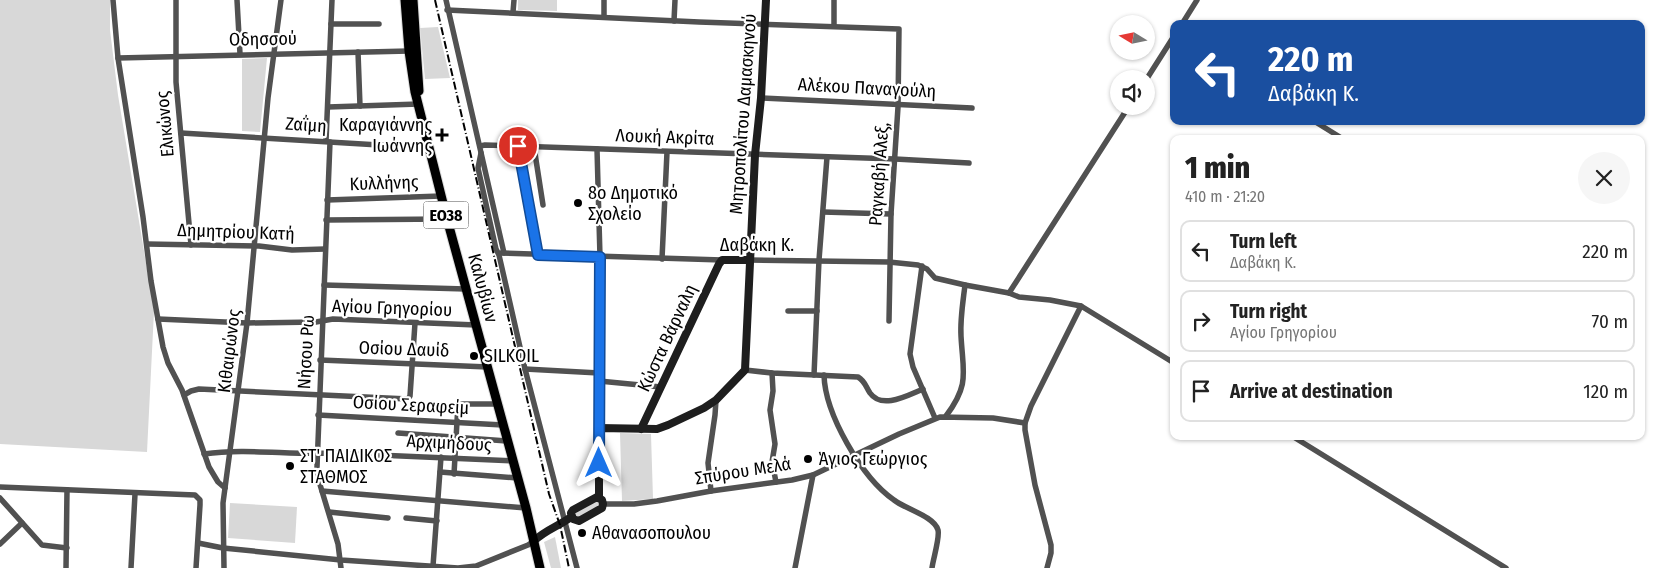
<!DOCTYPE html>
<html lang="en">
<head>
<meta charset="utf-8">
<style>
  body { margin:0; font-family:"Fira Sans Condensed",sans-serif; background:#f6f6f6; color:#222; height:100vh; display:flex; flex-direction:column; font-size:19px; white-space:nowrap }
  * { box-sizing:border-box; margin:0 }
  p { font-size:16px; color:#767676 }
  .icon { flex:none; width:28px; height:28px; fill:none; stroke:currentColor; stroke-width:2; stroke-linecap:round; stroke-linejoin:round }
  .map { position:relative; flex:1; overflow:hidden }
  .panel { position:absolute; left:1170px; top:135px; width:475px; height:305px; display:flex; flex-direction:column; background:#fff; border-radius:10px; box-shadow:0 1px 4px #0004 }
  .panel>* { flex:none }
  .banner { position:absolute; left:1170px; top:20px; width:475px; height:105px; border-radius:10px; box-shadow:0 1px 4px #0004; background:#1a4fa0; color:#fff; overflow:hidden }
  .needle { width:32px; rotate:280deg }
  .fabs { position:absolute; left:1110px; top:15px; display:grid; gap:10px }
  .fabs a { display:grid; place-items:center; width:45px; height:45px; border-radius:50%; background:#fff; box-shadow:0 1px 4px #0004; font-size:25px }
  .pin { position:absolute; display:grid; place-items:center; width:42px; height:42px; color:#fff; margin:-21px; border:2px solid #fff; border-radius:50%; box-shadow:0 1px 5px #0007 }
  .me { position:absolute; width:55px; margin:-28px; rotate:0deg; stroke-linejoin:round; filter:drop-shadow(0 0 4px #0008) }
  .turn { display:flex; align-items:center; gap:18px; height:105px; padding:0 15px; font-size:22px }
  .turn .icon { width:65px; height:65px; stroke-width:2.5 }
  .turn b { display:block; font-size:35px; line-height:42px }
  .round { display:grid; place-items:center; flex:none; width:52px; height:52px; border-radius:26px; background:#f6f6f6 }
  .head { display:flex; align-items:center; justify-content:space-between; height:85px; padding:0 15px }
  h1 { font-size:30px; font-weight:800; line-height:38px }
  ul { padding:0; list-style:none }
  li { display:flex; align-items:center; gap:15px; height:62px; margin:0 10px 8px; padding:0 5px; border:2px solid #e0e0e0; border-radius:10px }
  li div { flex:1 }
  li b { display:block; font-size:19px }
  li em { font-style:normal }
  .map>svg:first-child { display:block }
</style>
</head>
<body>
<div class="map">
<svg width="1666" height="568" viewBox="0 0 1666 568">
  <rect width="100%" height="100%" fill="#fff"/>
  <!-- green -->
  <g fill="#d8d8d8">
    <path d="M0,0H110V30L118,95L154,311L147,452L0,444Z"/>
    <path d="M518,0H557V11L518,10Z"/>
    <path d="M438,27L450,78L425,79L420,28Z"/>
    <path d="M267,58L260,132L242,131V59Z"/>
    <path d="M620,433L651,434L653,499L622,501Z"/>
    <path d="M597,499L601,506L579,519L572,512Z"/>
    <path d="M230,503L297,507L295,543L228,538Z"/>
    <path d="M555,537L561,568H551L544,542Z"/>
  </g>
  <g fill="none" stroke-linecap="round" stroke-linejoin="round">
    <!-- primary casing -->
    <g stroke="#dbdbdb" stroke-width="11">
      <g id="primary">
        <path d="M405,0L409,51L415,92L447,219L526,508L540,568"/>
        <path d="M413,0L419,91"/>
      </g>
    </g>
    <!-- street -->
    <g stroke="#515151" stroke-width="5.5">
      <path d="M113,0L118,58L143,217L151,281L163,347L168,363L182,390L209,467L218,482L225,488"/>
      <path d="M176,0V82L191,245"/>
      <path d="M237,0L240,54"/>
      <path d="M446,0L504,253"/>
      <path d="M604,0V17"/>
      <path d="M834,0V26"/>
      <path d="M447,10L699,22L899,29L898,107L891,214L889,321"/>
      <path d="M513,12L514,0"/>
      <path d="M674,21L675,0"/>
      <path d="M331,24H379"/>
      <path d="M1182,24L1197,0"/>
      <path d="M358,52L360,106"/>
      <path d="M118,58L409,51"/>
      <path d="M1146,80L1174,36"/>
      <path d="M761,98L972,108"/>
      <path d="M328,107L419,104"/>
      <path d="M1314,121L1343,139"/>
      <path d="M181,133L429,148"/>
      <path d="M326,141L332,0"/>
      <path d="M330,142L317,467L318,478L338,544L341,568"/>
      <path d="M480,146L485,145L895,159L969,163"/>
      <path d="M517,146L538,255"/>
      <path d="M534,147L543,205"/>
      <path d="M597,149L600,257L599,428"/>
      <path d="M481,153L478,168L496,249L499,255L525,369L577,568"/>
      <path d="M327,200L441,196"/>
      <path d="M823,212L891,214"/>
      <path d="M326,220L447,219"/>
      <path d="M147,244L259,246L292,250L325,249"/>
      <path d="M501,253L722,260"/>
      <path d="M662,259L667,152"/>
      <path d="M749,260L889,262L918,265L927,269L935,278L965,285L1009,293L1019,297L1050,300L1081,306L1174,363"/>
      <path d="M922,266L910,354L913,367L935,418"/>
      <path d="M324,285L466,289"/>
      <path d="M1009,293L1129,106"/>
      <path d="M788,311H817"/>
      <path d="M158,319L247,323L316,322L333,319L476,325"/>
      <path d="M320,360L488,367"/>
      <path d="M525,369L599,373"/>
      <path d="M745,370L772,373L858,377C865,381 866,387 870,393C882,410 908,395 923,389"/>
      <path d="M772,373L773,391L770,410L775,444L772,462L776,482"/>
      <path d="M814,375L819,260L827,157"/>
      <path d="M824,375C825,414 862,478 894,500C905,509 934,516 938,530C940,538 933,559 932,568"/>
      <path d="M599,381L661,387"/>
      <path d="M184,395L191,391L199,389L408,399L410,396L415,323"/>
      <path d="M318,415L503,425"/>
      <path d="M946,416C970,384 963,373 961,336C960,319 963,302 965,285"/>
      <path d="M398,433L507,441"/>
      <path d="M1292,436L1506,568"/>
      <path d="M204,454C246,448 289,455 332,453L513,461"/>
      <path d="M440,472L518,478"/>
      <path d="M454,474L458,404H498"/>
      <path d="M0,487L195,495L200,500V505L196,568"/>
      <path d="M322,491L526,508"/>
      <path d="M711,491L708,463L715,415L716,400"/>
      <path d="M0,498L42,545L67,548"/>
      <path d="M603,504H634L657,501L711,491L792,480L813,475L899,434L940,417L993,418L1025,423"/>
      <path d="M329,512L388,518"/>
      <path d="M406,518L437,521"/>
      <path d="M198,543L223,548L341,560L458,568L476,566L528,545L534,541"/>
      <path d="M0,544L22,523"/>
      <path d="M433,566L441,457"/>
      <path d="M66,568L67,490"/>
      <path d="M131,568L135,494"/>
      <path d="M224,568L223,503L247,323L268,98L281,0"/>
      <path d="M795,568L813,475"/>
      <path d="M1047,568L1051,553V545L1035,485L1025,430V423L1031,406L1081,306"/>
    </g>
    <!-- secondary -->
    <g stroke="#1e1e1e" stroke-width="8">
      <path d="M641,429L719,264L722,260H749"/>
      <path d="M597,497L602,500L603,504L602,508L579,521L573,519L571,513L573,510Z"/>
      <path d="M599,498V428L657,429L668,425L704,408L716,400L745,370L755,155L761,98L766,0"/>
      <path d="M534,541C545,530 559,526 571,517"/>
    </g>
    <!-- primary -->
    <use href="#primary" stroke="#000" stroke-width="9"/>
    <!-- rail -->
    <path stroke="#000" stroke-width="2" stroke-dasharray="8 2.5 1 2.5" stroke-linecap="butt" d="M435,0L549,494L560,525L569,568"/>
  </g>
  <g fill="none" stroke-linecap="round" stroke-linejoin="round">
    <!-- route casing -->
    <g stroke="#114b97" stroke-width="12">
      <path id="route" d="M518,146L538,255L600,257L599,463"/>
    </g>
    <!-- route -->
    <use href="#route" stroke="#1a73e8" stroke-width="9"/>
  </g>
  <!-- markers -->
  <g fill="#000" stroke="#fff" stroke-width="2">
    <path d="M439.5 127.5h5v5h5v5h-5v5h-5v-5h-5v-5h5z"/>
    <circle cx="578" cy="203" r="5"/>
    <circle cx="474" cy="356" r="5"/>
    <circle cx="808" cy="459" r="5"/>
    <circle cx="290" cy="466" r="5"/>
    <circle cx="582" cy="533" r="5"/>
  </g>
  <g text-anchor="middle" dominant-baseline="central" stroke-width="4.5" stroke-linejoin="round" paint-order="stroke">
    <!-- shield labels -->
    <rect fill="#fff" stroke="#4c4c4c" stroke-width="1" x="423.5" y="201.5" width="45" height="27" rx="4"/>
    <g font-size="16" font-weight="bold" fill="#000">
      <text x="446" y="215">ΕΟ38</text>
    </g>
    <!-- street labels -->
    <g font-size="18" fill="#000" stroke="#fff">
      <text transform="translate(263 39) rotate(-1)">Οδησσού</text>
      <text transform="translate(867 88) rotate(3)">Αλέκου Παναγούλη</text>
      <text transform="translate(743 114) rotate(-86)">Μητροπολίτου Δαμασκηνού</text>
      <text transform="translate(165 124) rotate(-95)">Ελικώνος</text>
      <text transform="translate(306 125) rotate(4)">Ζαΐμη</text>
      <text transform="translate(665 137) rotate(2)">Λουκή Ακρίτα</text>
      <text transform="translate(879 174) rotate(-86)">Ραγκαβή Αλεξ,</text>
      <text transform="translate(384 183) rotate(-2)">Κυλλήνης</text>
      <text transform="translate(236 232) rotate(2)">Δημητρίου Κατή</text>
      <text x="757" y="245">Δαβάκη Κ.</text>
      <text transform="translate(483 288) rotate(75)">Καλυβίων</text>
      <text transform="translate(392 308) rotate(2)">Αγίου Γρηγορίου</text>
      <text transform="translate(667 338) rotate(-65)">Κώστα Βάρναλη</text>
      <text transform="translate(404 349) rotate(2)">Οσίου Δαυίδ</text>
      <text transform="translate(229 351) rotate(-83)">Κιθαιρώνος</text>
      <text transform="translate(306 352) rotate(-87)">Νήσου Ρω</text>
      <text transform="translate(411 405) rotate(3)">Οσίου Σεραφείμ</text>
      <text transform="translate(449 443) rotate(3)">Αρχιμήδους</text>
      <text transform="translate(743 471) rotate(-9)">Σπύρου Μελά</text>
    </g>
    <!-- poi labels -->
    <g font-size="18" fill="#000" stroke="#fff" text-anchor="start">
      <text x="432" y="125" text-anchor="end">Καραγιάννης<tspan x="432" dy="21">Ιωάννης</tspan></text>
      <text x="588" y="193">8ο Δημοτικό<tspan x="588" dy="21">Σχολείο</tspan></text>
      <text x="484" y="356">SILKOIL</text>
      <text x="300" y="456">ΣΤ' ΠΑΙΔΙΚΟΣ<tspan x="300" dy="21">ΣΤΑΘΜΟΣ</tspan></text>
      <text x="818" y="459">Ὰγιος Γεώργιος</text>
      <text x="592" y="533">Αθανασοπουλου</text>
    </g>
  </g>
</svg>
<div class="fabs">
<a><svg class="needle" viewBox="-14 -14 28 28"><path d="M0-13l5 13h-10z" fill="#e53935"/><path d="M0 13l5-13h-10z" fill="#767676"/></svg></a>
<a><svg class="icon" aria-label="sound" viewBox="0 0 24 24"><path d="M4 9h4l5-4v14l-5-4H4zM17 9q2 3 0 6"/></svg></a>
</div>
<div class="pin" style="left:518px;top:146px;background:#d93025"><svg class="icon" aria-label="arrive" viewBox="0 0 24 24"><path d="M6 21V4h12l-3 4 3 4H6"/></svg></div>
<svg class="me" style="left:599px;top:463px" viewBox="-20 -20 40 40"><path d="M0-17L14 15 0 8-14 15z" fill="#1a73e8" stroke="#fff" stroke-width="4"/></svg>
<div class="banner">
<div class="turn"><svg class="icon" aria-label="left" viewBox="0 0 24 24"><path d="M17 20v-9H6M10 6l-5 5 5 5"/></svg><div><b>220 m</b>Δαβάκη Κ.</div></div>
</div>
<section class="panel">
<div class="head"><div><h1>1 min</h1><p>410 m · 21:20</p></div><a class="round"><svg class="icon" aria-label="close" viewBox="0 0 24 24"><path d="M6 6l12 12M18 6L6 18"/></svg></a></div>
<ul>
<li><svg class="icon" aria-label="left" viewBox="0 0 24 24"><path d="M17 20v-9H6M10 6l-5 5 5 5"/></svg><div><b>Turn left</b><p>Δαβάκη Κ.</p></div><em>220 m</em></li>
<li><svg class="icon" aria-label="right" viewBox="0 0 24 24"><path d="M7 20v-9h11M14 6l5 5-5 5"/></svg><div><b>Turn right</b><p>Αγίου Γρηγορίου</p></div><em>70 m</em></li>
<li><svg class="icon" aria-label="arrive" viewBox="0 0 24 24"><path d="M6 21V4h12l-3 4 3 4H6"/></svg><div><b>Arrive at destination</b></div><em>120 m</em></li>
</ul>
</section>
</div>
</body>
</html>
